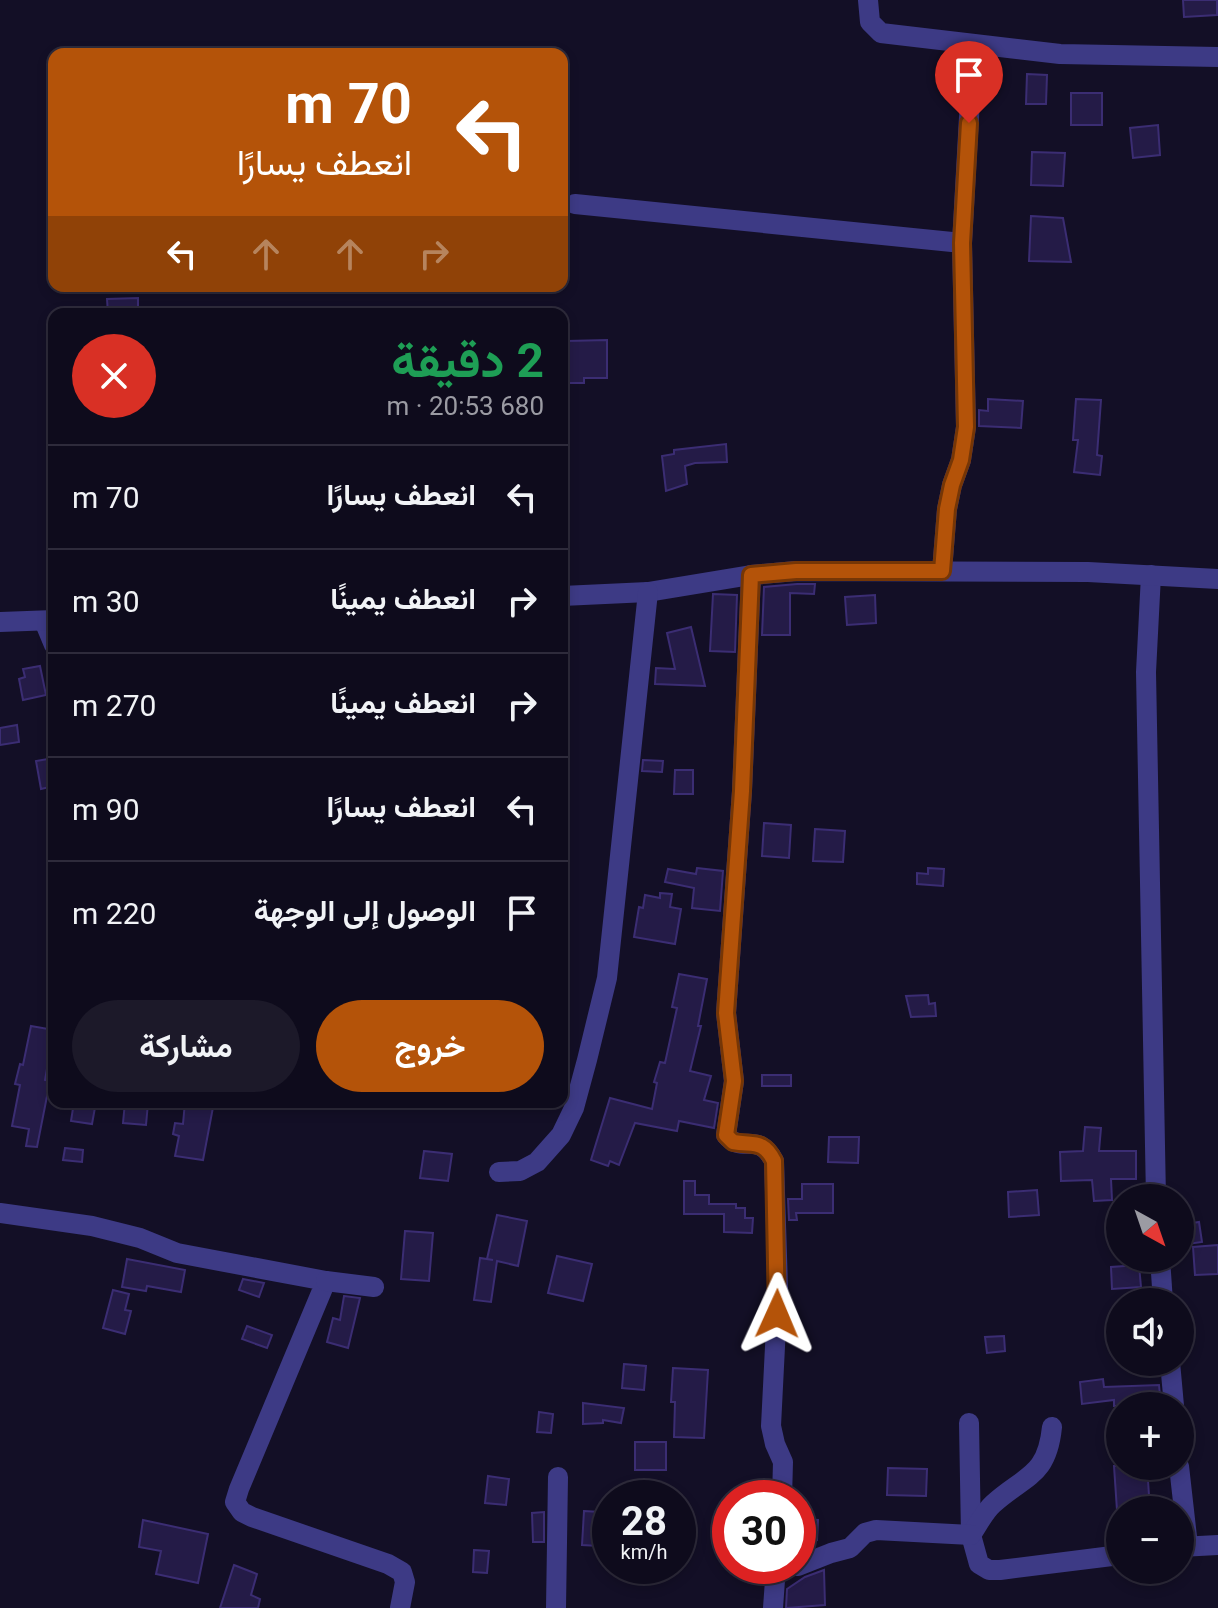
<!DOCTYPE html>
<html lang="ar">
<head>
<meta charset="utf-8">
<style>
  body { margin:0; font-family:Roboto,Vazirmatn,sans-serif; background:#1c1929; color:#f1f3f6; direction:rtl; height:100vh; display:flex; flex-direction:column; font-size:30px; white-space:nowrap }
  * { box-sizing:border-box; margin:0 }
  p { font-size:26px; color:#9b9ba3 }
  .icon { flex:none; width:44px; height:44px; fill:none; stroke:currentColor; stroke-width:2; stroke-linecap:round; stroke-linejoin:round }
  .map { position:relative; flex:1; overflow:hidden; direction:ltr }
  .panel { position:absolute; left:48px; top:308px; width:520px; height:800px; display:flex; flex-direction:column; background:#0e0b1c; border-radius:16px; box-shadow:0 4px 12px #0003,0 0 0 2px #2e2b3b; direction:rtl }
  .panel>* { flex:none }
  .banner { position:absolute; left:48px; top:48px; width:520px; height:244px; border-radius:16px; box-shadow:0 4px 12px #0003,0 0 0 2px #2e2b3b; direction:rtl; background:#b45309; color:#fff; overflow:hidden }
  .needle { width:52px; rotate:140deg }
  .fabs { position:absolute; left:1106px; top:1184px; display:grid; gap:16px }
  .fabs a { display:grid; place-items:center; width:88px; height:88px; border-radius:50%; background:#0e0b1c; box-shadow:0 4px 12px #0003,0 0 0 2px #2e2b3b; font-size:40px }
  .speed { position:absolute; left:592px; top:1480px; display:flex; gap:16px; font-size:40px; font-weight:700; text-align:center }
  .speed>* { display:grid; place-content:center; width:104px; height:104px; border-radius:50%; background:#0e0b1c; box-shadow:0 4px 12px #0003,0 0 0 2px #2e2b3b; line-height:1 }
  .speed small { font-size:20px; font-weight:400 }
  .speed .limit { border:12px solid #d22; background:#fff; color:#111 }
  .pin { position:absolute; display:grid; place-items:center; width:68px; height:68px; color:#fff; margin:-82px -34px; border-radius:50% 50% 50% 0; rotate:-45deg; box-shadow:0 0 8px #0007 }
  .pin .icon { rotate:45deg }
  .me { position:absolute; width:88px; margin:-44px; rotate:1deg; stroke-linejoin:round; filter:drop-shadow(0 0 6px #0008) }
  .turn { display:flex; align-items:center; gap:28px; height:168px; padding:0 24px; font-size:36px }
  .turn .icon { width:104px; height:104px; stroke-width:2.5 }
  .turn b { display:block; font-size:56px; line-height:68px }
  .lanes { display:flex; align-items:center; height:76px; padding:0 24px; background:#0003; justify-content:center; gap:40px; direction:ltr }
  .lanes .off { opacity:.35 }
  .round { display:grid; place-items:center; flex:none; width:84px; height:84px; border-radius:42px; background:#1c1929 }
  .summary { display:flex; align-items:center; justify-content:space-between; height:136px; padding:0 24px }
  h1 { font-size:48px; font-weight:700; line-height:60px; color:#1e9e55 }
  .action { display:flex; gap:16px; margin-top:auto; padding:16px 24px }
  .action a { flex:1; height:92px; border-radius:48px; background:#b45309; color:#fff; font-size:32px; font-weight:700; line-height:92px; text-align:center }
  .action a+a { background:#1c1929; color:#f1f3f6 }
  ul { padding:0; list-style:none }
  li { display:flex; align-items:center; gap:24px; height:104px; padding:0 24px; border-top:2px solid #2e2b3b }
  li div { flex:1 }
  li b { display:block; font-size:30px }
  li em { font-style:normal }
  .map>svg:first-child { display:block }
</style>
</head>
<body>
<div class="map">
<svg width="1218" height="1608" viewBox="0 0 1218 1608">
  <rect width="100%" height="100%" fill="#130f26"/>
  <!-- building -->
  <g fill="#241b47" stroke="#3b2d73" stroke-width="2">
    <path d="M1183,0H1217V15L1184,17Z"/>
    <path d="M1027,74L1047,75L1046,104H1026Z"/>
    <rect x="1071" y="93" width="31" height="32"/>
    <path d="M1158,125L1160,155L1133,158L1130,128Z"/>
    <path d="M1032,152L1065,153L1063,186L1031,185Z"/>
    <path d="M1031,216L1063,218L1071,262L1029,261Z"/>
    <path d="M138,298V314H108L107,299Z"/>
    <path d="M607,340V378H584V383H568L567,341Z"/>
    <path d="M988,399L1023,401L1021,428L979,426V410L988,411Z"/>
    <path d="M1076,399L1101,400L1097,455L1102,456L1100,475L1074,472L1078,440H1073Z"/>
    <path d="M726,444L727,462L695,463L685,466L687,484L666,491L662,456L674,454V450Z"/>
    <path d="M797,584H815L814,594L790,593V635H762L764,587Z"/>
    <path d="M713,594L737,595L735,652L710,651Z"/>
    <path d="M875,595L876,623L847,625L845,597Z"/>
    <path d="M691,627L705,686L655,684L656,668L675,669L667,633Z"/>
    <path d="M40,666L46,695L23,700L19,679L25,677L23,669Z"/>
    <path d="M17,725L19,742L0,745V728Z"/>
    <path d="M54,758V786L41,789L36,761Z"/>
    <path d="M643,760L663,761L662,772L642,771Z"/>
    <path d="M675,770H693V794H674Z"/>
    <path d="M764,823L791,825L789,858L762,856Z"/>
    <path d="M815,829L845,831L843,862L813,861Z"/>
    <path d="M697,868L723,871L720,911L692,908L694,888L665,882L668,869L696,874Z"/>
    <path d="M928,868L944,869L943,886L917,884V873L928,874Z"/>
    <path d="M660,893L672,894L670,907L681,909L675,944L634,937L639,907L643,908L645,895L660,898Z"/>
    <path d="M679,974L707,979L698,1026H701L690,1071L711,1076L704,1100L718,1103L714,1128L679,1121L677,1131L635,1123L619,1165L610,1161L608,1166L591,1160L610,1098L652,1109L657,1083L654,1082L660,1062L665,1063L677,1008L672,1007Z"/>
    <path d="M928,995L929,1004L935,1003L936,1016L911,1017L906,996Z"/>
    <path d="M31,1026L54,1030L45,1080L50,1081L37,1147L26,1146L29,1129L12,1126L20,1085L15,1084L20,1064L23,1065Z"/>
    <rect x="762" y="1075" width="29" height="11"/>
    <path d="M74,1102H96L92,1124L71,1121Z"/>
    <path d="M125,1102L148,1103L146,1125L123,1123Z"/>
    <path d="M185,1102H214L203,1160L175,1156L179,1136L173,1134L175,1123L183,1124Z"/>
    <path d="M1085,1127L1101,1128L1099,1151H1136V1179H1111L1112,1200L1094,1201L1092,1180L1061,1181L1060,1152L1083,1151Z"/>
    <path d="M829,1137H859L858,1163L828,1162Z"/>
    <path d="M65,1148L83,1150L82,1162L63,1160Z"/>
    <path d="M424,1151L452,1154L448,1181L420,1178Z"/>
    <path d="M684,1181H695V1195H709V1204H736V1208H745V1218H753L752,1233L724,1232V1214H684Z"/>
    <path d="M802,1184H833V1213H796L797,1220H789L788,1199H802Z"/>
    <path d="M1037,1190L1039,1215L1009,1217L1008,1192Z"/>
    <path d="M497,1215L527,1221L518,1266L497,1261L491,1302L474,1300L480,1258L493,1260L487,1259Z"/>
    <path d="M1199,1222L1202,1242L1180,1245V1225Z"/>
    <path d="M405,1231L433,1233L429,1281L401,1279Z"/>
    <path d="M1218,1245V1274L1195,1275L1193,1247Z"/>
    <path d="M557,1256L592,1264L583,1301L548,1293Z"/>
    <path d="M127,1259L185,1270L181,1292L147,1286L146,1291L122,1287Z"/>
    <path d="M1139,1265L1141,1287L1112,1289L1111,1267Z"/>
    <path d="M243,1279L264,1283L259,1297L239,1290Z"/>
    <path d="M113,1290L129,1294L125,1310L131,1311L125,1334L103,1328Z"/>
    <path d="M344,1296L360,1298L348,1348L327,1342L333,1318L340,1320Z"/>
    <path d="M247,1326L272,1335L267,1348L242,1339Z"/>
    <path d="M1004,1336L1005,1351L987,1353L985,1337Z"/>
    <path d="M624,1364L646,1366L644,1390L622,1388Z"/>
    <path d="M673,1368L708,1370L704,1438L674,1437L675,1402H671Z"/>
    <path d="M1103,1379L1104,1387L1159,1385L1161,1406H1114V1400L1082,1404L1080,1382Z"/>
    <path d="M583,1403L624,1408L621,1423L603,1420V1423L583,1424Z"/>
    <path d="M539,1412L553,1414L551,1433L537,1432Z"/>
    <rect x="635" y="1442" width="31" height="28"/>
    <path d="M1114,1466H1147L1150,1510H1117Z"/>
    <path d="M888,1468L927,1469L926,1496L887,1495Z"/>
    <path d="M488,1476L509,1479L506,1505L485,1503Z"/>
    <path d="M584,1511L600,1512L599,1546L582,1545Z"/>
    <path d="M544,1512V1542H533L532,1513Z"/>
    <path d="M798,1519L818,1520L817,1540H798Z"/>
    <path d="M143,1520L208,1534L198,1583L156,1574L161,1551L139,1547Z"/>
    <path d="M474,1550L489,1551L487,1573L473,1572Z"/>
    <path d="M234,1565L257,1574L251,1595L260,1599L258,1608H220Z"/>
    <path d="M824,1570L825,1605L786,1608L787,1589L805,1577Z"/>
  </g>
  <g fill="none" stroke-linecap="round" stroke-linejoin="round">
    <!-- minor -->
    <g stroke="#3d3a85" stroke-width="20">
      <path d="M868,0L870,22L881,33L1060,54L1218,57"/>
      <path d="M575,204L962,243"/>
      <path d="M942,571L947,509L952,485L961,460L966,427L962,243L973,45"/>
      <path d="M751,575L742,791L726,1013L734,1081L726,1135C742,1155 758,1130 774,1161L778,1287L771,1426L775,1444L783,1462L782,1498"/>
      <path d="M1151,575L1146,672L1156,1198"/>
      <path d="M562,596L648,592L751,575L796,571L1088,572L1218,579"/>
      <path d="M44,621L54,645"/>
      <path d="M0,622L54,620"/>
      <path d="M499,1172L520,1171L537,1162L561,1135L574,1108L587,1060L607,978L648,592"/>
      <path d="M0,1213L92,1226L140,1238L177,1253L326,1281L239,1489L235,1502L242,1512L252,1517L388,1564L402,1572L405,1582L400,1608"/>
      <path d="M1160,1258L1163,1302"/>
      <path d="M326,1281L374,1287"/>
      <path d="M1170,1362L1174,1406"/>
      <path d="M969,1423L971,1535L979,1564L989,1570H1000L1120,1555"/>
      <path d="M1179,1466L1188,1546"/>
      <path d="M971,1535C978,1525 984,1512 993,1504C1025,1475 1047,1477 1052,1427"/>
      <path d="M1180,1547L1218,1545"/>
      <path d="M798,1566L831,1553L850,1548L865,1533L876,1530L971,1535"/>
      <path d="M556,1608L558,1477"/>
      <path d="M773,1608L776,1566"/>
    </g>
  </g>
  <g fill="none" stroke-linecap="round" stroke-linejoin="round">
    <!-- route casing -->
    <g stroke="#753606" stroke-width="20">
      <path id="route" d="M777,1314L774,1161C763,1139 754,1146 733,1142L726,1135L734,1081L726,1013L742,791L751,575L796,571H942L947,509L952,485L961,460L966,427L962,243L969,123"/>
    </g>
    <!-- route -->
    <use href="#route" stroke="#b45309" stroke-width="14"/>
  </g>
</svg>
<div class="fabs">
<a><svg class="needle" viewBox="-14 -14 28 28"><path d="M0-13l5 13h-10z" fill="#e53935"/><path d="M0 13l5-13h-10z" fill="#9b9ba3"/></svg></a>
<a><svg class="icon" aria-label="sound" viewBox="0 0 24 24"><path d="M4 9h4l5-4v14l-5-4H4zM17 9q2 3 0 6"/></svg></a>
<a>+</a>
<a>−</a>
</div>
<div class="speed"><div>28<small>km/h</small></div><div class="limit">30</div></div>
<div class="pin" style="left:969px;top:123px;background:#d93025"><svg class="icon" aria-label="arrive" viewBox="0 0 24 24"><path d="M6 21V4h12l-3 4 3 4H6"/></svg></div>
<svg class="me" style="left:777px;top:1314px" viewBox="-20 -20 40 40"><path d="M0-17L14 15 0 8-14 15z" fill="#b45309" stroke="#fff" stroke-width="4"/></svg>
<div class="banner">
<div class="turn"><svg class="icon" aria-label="left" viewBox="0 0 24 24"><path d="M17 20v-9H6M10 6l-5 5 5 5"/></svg><div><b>70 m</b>انعطف يسارًا</div></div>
<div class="lanes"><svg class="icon" aria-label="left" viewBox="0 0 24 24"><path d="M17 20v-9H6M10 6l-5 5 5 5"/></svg><svg class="icon off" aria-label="ahead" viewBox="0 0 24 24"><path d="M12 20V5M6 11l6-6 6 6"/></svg><svg class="icon off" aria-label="ahead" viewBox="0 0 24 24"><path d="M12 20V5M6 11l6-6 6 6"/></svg><svg class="icon off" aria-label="right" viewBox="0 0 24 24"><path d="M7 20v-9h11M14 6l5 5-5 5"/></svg></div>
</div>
<section class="panel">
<div class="summary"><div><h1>2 دقيقة</h1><p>680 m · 20:53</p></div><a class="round" style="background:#d93025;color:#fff"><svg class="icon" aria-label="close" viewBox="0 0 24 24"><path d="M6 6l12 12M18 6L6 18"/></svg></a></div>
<ul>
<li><svg class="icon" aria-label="left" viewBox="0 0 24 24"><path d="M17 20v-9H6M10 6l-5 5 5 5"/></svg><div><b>انعطف يسارًا</b></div><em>70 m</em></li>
<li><svg class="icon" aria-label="right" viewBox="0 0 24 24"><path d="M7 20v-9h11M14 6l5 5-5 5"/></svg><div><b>انعطف يمينًا</b></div><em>30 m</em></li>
<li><svg class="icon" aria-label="right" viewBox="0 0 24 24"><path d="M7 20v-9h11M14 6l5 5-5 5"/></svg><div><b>انعطف يمينًا</b></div><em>270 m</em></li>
<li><svg class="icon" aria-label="left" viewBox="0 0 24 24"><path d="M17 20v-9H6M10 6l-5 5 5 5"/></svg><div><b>انعطف يسارًا</b></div><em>90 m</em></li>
<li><svg class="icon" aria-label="arrive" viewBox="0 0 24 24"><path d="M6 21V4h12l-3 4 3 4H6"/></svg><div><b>الوصول إلى الوجهة</b></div><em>220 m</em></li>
</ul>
<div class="action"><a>خروج</a><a>مشاركة</a></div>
</section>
</div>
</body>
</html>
